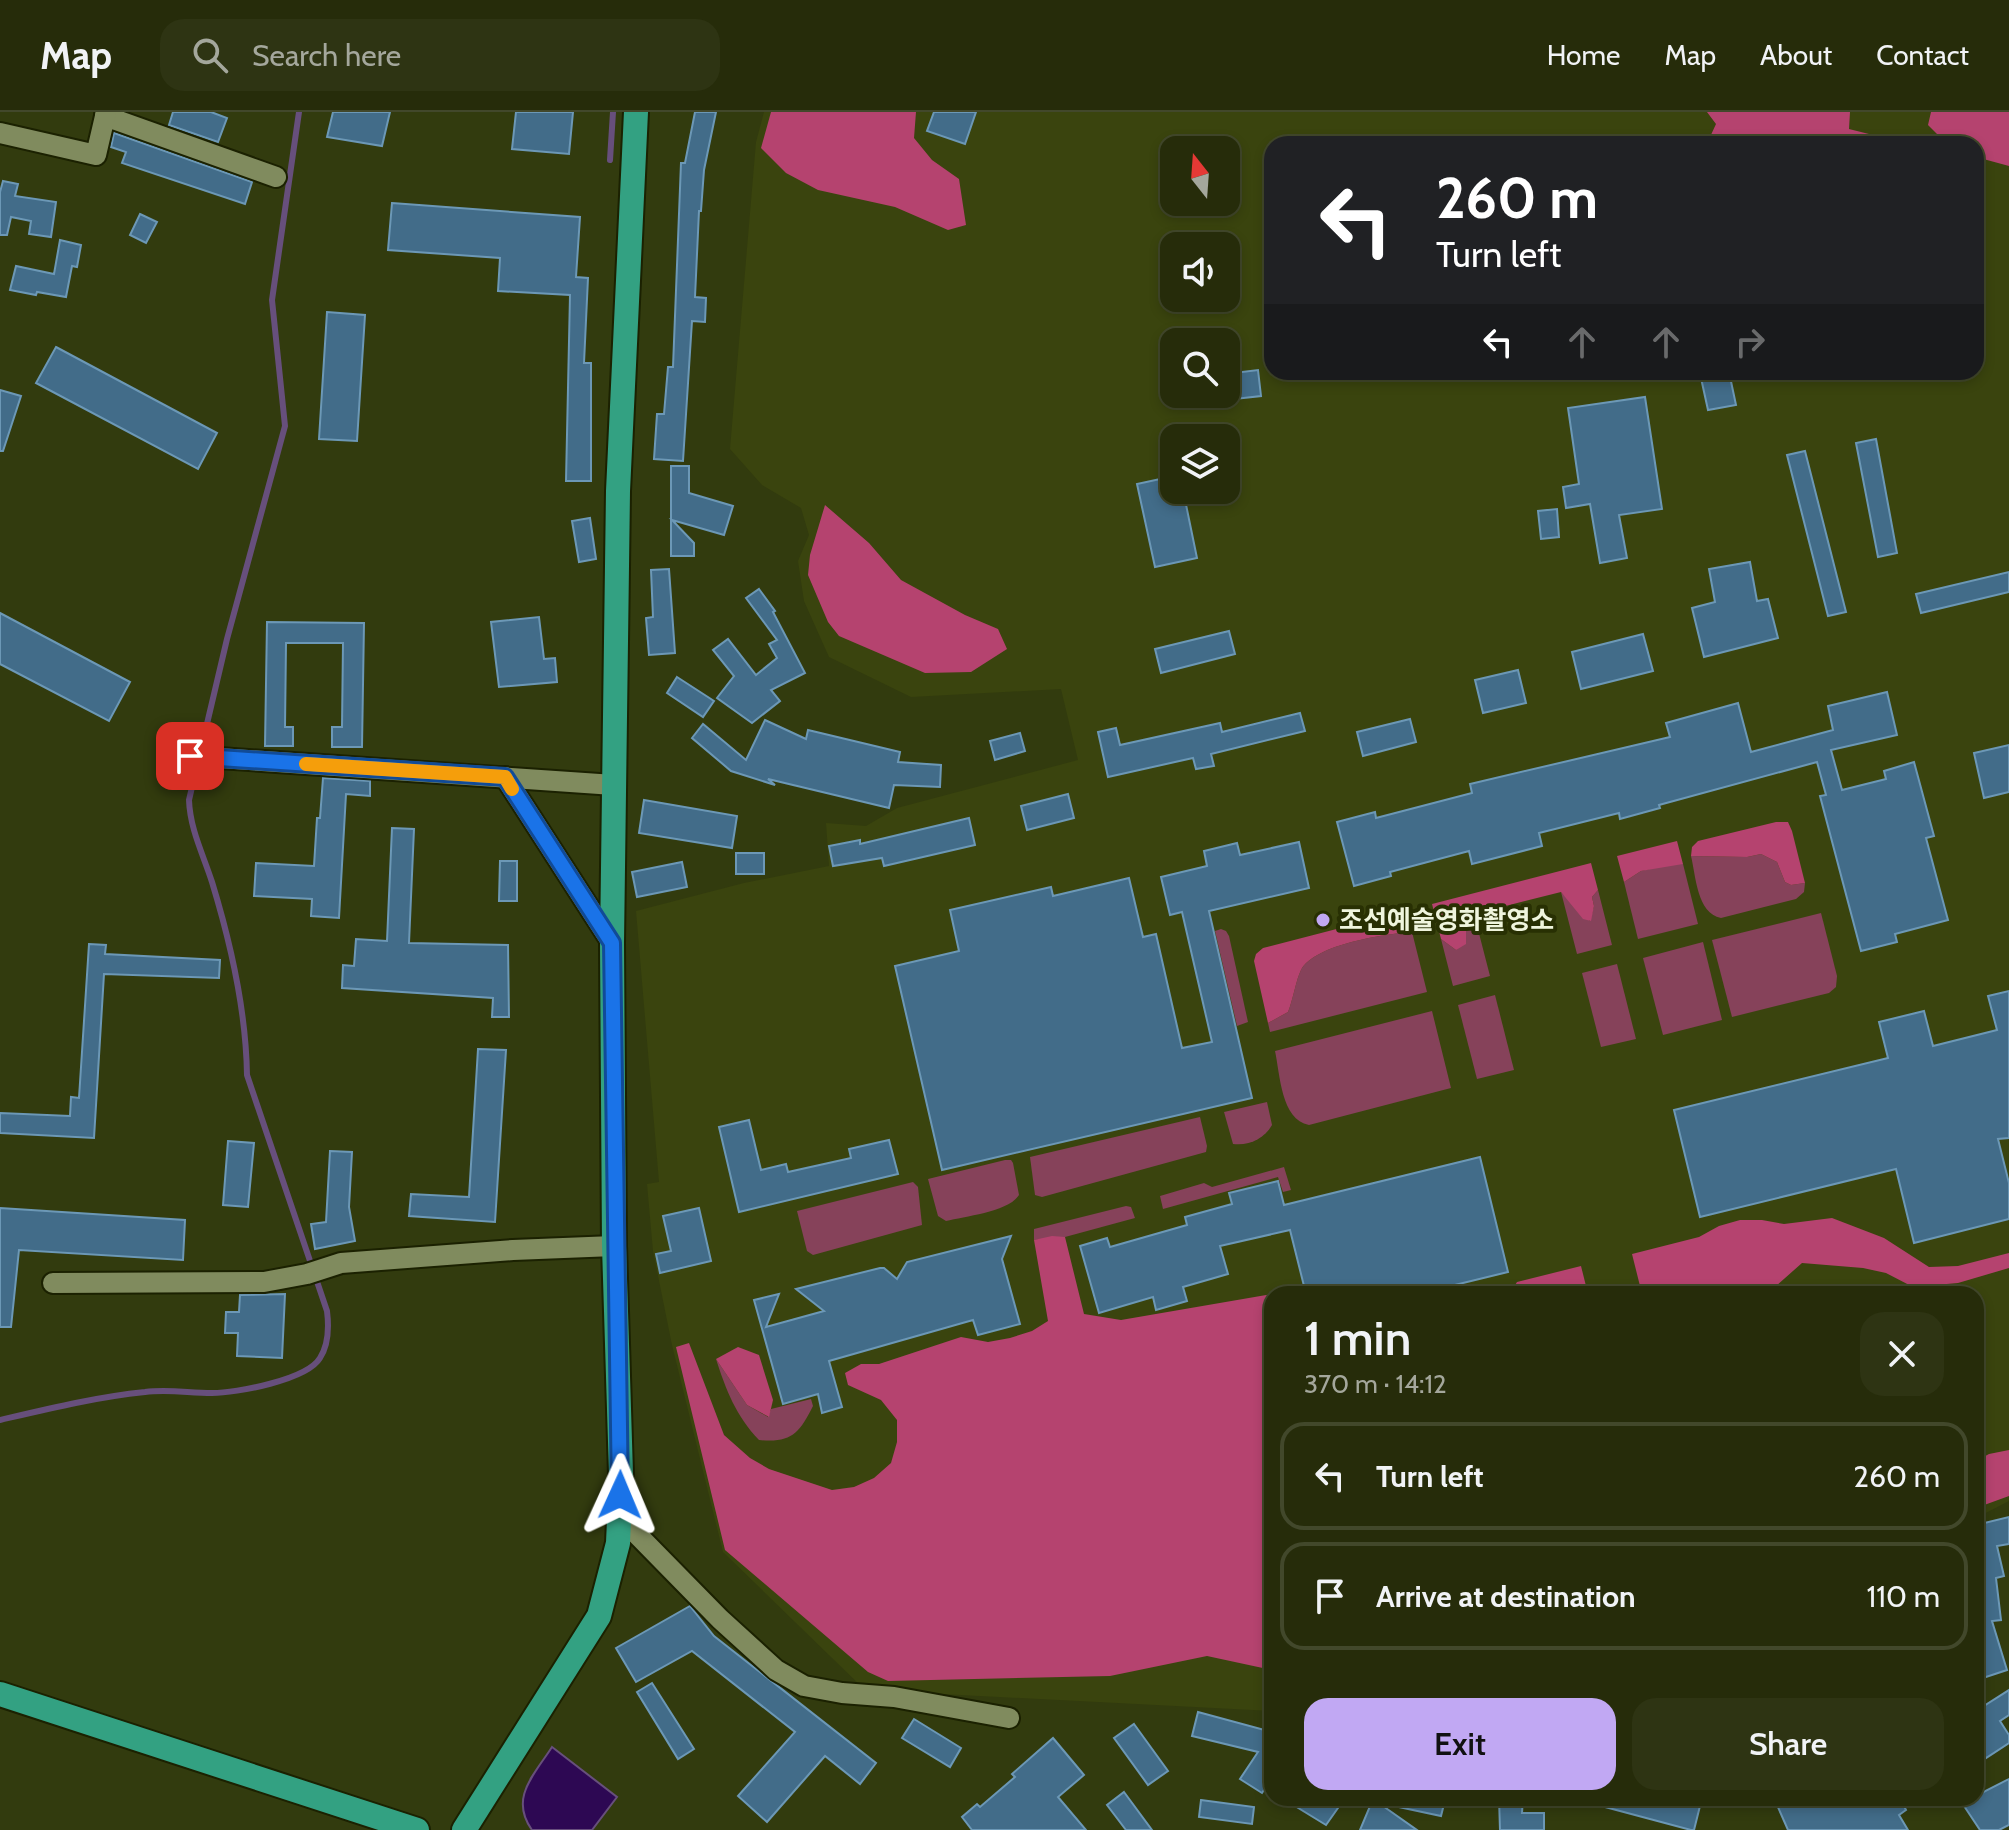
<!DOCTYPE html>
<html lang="en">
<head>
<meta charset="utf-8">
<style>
  body { margin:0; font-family:Cabin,"Noto Sans KR",sans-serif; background:#2e3413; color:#f1f3f6; height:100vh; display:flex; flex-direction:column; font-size:30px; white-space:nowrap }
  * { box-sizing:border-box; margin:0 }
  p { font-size:26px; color:#a4a79c }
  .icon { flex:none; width:44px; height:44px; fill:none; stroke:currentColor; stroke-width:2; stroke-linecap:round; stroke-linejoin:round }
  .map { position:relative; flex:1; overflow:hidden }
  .side { position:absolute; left:1264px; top:1174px; width:720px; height:520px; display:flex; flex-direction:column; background:#262c0a; border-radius:24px; box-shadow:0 4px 12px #0003,0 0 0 2px #42482b }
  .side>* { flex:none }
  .hud { position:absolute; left:1264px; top:24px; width:720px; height:244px; border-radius:24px; box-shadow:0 4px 12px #0003,0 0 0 2px #42482b; background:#202124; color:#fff; overflow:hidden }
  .needle { width:52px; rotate:343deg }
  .controls { position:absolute; left:1160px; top:24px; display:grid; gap:16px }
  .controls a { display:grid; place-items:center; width:80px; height:80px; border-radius:16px; background:#262c0a; box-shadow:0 4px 12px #0003,0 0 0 2px #42482b; font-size:40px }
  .pin { position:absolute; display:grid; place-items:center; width:68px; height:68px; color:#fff; margin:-34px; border-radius:16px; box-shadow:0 4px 12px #0006 }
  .me { position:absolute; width:88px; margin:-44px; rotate:1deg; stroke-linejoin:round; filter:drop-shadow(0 0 6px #0008) }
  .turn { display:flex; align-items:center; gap:28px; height:168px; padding:0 40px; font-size:36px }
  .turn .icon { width:104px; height:104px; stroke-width:2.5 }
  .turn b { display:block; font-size:56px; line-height:68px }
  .lanes { display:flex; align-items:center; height:76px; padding:0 40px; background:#0003; justify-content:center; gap:40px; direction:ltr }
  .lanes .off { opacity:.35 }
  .round { display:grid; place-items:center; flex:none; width:84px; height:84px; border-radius:24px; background:#2e3413 }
  .headline { display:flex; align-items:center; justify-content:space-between; height:136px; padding:0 40px }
  h1 { font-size:48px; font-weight:600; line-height:60px }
  .cta { display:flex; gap:16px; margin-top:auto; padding:16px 40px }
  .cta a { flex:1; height:92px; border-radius:24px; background:#c1a8f3; color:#111; font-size:32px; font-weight:600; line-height:92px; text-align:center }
  .cta a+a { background:#2e3413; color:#f1f3f6 }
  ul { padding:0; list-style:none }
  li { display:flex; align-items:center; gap:24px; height:108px; margin:0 16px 12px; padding:0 24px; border:4px solid #42482b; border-radius:24px }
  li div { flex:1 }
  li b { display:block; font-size:30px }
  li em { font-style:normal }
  header { display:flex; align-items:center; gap:48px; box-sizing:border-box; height:112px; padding:0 40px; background:#262c0a; border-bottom:2px solid #42482b }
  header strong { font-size:38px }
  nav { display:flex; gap:44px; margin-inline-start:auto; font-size:28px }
  .search { width:560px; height:72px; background:#2e3413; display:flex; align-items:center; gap:20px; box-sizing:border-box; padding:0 28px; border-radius:24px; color:#a4a79c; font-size:30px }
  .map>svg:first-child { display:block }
</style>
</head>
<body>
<header>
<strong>Map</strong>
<div class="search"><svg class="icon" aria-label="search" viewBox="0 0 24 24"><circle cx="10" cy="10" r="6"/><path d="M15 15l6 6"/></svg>Search here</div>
<nav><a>Home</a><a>Map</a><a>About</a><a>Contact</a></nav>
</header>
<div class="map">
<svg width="2009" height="1718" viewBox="0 0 2009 1718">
  <rect width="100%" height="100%" fill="#323b0e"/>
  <!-- built -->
  <path fill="#3a440e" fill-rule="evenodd" d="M764,0H2009V1389L1976,1406V1182H1272V1599L865,1578L723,1440L672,1233L653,1139L647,1072L659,1070L636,799L744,771L829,754L826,711L866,714L897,696L1078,648L1061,577L911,585L829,545L804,489L798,449L809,423L801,396L762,373L730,337L756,30ZM1272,32H1976V260H1272ZM1174,38H1226V90H1174ZM1174,134H1226V186H1174ZM1174,230H1226V282H1174ZM1174,326H1226V378H1174Z"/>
  <!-- green -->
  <g fill="#86425a">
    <path d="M1761,742L1777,750L1785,770L1791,773L1805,771L1804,780L1796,787L1721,806C1697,801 1696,765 1691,744L1747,745Z"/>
    <path d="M1670,752H1683L1698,812L1638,827L1624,770L1641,759Z"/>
    <path d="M1598,778L1612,833L1577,842L1561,780L1590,809L1594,794L1592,785Z"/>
    <path d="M1821,801L1837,864L1836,875L1829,881L1732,905L1712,828Z"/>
    <path d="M1474,802L1490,864L1453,874L1441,827L1456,838Z"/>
    <path d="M1221,817L1226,819L1229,824L1248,910L1237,914L1215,819Z"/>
    <path d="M1412,820L1427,880L1270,920L1268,911L1288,900C1293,888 1296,868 1301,858C1315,832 1385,822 1412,820Z"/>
    <path d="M1703,830L1722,908L1663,923L1643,846Z"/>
    <path d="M1617,852L1636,927L1601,935L1582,861Z"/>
    <path d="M1495,883L1514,958L1477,967L1458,893Z"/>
    <path d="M1432,899L1451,976L1309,1013C1281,1008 1280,962 1275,939Z"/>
    <path d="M1267,990L1272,1013C1264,1027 1249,1034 1233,1032L1224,1000Z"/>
    <path d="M1200,1005L1207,1034L1206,1040L1042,1085L1035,1083L1030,1045Z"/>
    <path d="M1005,1048H1011L1013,1051L1019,1083C1008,1100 965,1104 946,1109L938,1104L928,1067Z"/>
    <path d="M1284,1055L1291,1078L1283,1080L1278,1065L1163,1097L1160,1084L1204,1071L1212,1075Z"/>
    <path d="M913,1070L918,1075L922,1113L813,1143L807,1139L797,1099Z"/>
    <path d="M1126,1094L1131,1095L1135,1106L1065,1125L1034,1128V1117Z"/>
    <path d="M716,1247L747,1293L768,1305L771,1297L811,1287L813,1294C799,1322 791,1331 759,1328C736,1304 726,1278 716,1247Z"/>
  </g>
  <!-- forest -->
  <g fill="#b5436f">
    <path d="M771,0H916L914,26L932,48L959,67L966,113L948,118L895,95L818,78L786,61L761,36Z"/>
    <path d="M1707,0H1850L1849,17L1869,22V32H1722L1710,25L1716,12Z"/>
    <path d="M1931,0H2009V54L1976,45V32H1947L1928,13Z"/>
    <path d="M825,393L869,431L901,468L965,503L998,517L1007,537L971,560L925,561L839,524L828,510L808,463L810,443Z"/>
    <path d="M1776,710H1788L1792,719L1805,771L1791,773L1785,770L1777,750L1761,742L1747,745L1691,744L1692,735L1698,729Z"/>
    <path d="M1677,729L1683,752L1641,759L1624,770L1617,744Z"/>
    <path d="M1591,751L1598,778L1592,785L1594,794L1591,809L1583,807L1561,780L1474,802L1466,815V832L1456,838L1441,827L1432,792Z"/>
    <path d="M1406,799L1412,820C1385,822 1315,832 1301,858C1296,868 1293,888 1288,900L1268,911L1254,849L1256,842L1263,836Z"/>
    <path d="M1832,1106L1884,1126L1929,1155L1958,1154L2009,1141V1156L1958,1171L1913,1175L1886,1161L1863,1156L1802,1151L1767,1182H1642L1632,1142L1699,1125L1719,1114L1740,1108H1762L1784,1112Z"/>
    <path d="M1052,1124L1065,1125L1084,1202L1121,1208L1272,1182V1558L1207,1544L1110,1564L888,1569L868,1560L725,1438L676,1235L689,1231L724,1323L750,1346L769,1357L832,1378L854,1375L874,1366L891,1351L897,1330V1308L881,1288L848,1273L845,1261L861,1252H879L961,1225L988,1230L1010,1226L1032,1219L1048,1209L1034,1128Z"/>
    <path d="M1581,1154L1588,1182H1444C1465,1170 1490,1171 1512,1178L1517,1170Z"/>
    <path d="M738,1235L759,1243L773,1288L769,1305L747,1293L716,1247Z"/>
    <path d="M2009,1338V1384L1976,1396V1349L1989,1342Z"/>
  </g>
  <!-- water -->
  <path fill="#2d0853" stroke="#674f7c" stroke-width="2" d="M552,1635L617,1685L592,1718H532C509,1686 534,1663 552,1635Z"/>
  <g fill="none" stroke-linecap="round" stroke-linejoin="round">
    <!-- stream -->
    <g stroke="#674f7c" stroke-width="6">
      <path d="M610,48L613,0"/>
      <path d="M0,1308C47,1297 96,1285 145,1280C168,1277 189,1281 212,1281C236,1281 307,1268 320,1246C329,1232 329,1215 327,1199L247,963C246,897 231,832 212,770C203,742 190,717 189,688L227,527L285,314L272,188L299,0"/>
    </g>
  </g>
  <!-- building -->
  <g fill="#426c89" stroke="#6c98b6" stroke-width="2">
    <path d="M173,0H211L227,6L218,30L169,13Z"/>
    <path d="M333,0H390L382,34L327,25Z"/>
    <path d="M516,0H573L569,42L512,37Z"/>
    <path d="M695,0H716L704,58L701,99H699L695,185L706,186L705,210L692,209L683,349L654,347L657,302H664L668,255H673L681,51H685Z"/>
    <path d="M934,0H976L965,32L927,19Z"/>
    <path d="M114,21L252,70L245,92L122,51L126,40L111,35Z"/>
    <path d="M3,69L18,72L15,84L56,90L51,125L29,122L31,109L11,105L7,123H0V80Z"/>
    <path d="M392,91L580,105L576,165L588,166L584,251H591V369H566L570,183L498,179L500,146L388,138Z"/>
    <path d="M140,102L157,110L146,131L130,123Z"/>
    <path d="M60,128L81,133L77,155L72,154L66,185L37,180L36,183L10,178L16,154L54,162Z"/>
    <path d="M327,200L365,203L357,329L319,327Z"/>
    <path d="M56,235L217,321L198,357L36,271Z"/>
    <path d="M1258,258L1261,284L1226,288V262Z"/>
    <path d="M1729,260L1736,293L1708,298L1701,266Z"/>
    <path d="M0,278L21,284L3,339H0Z"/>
    <path d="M1645,285L1662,397L1619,403L1627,446L1600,451L1590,392L1566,396L1563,375L1579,372L1568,296Z"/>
    <path d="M1876,327L1897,441L1878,445L1856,331Z"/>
    <path d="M1805,339L1846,500L1828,504L1787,343Z"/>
    <path d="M671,354H689V381L733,394L724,423L672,408L694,431V444H671Z"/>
    <path d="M1174,364V378H1183L1197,446L1155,455L1137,372Z"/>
    <path d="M1557,397L1559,425L1541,427L1538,399Z"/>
    <path d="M590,406L596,447L579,450L572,409Z"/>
    <path d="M1750,450L1757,489L1768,487L1778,526L1704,545L1692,496L1715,490L1709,457Z"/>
    <path d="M669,457L675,541L649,543L646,506L653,505L651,458Z"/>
    <path d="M2009,460V480L1921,501L1916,482Z"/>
    <path d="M759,477L775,499L773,500L805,561L771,578L780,589L752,611L717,586L734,564L713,538L728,527L756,563L777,546L769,532L777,528L746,486Z"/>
    <path d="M0,501L130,570L109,609L0,552Z"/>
    <path d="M539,505L544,547L555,546L557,570L499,575L491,510Z"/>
    <path d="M267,510L364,511L362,635H332V615H342L343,531H286L285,615H293V634H265Z"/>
    <path d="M1229,519L1235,542L1161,561L1155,537Z"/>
    <path d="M1643,522L1653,559L1581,577L1572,540Z"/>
    <path d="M1518,558L1526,591L1483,601L1475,568Z"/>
    <path d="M677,565L714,589L703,605L667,581Z"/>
    <path d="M1887,580L1897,623L1831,638L1842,678L1886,667L1884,659L1914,650L1934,724L1926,726L1948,808L1895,822L1897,830L1861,839L1820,684L1826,683L1817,650L1659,693L1660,696L1620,707L1619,701L1539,721L1542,734L1472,752L1469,739L1390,760L1391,764L1354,774L1337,710L1375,700L1376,706L1472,681L1470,672L1670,625L1666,611L1738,591L1751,640L1833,618L1828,594Z"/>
    <path d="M1300,601L1305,619L1211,642L1214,654L1196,657L1193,646L1108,665L1098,620L1116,616L1120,633L1220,611L1222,620Z"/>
    <path d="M1410,607L1416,630L1363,644L1357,620Z"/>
    <path d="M765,608L806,627L808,618L900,640L898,650L941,653L940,675L894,673L889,696L768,667L775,673L731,659L692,626L703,612L746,648Z"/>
    <path d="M1020,621L1025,639L995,648L990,629Z"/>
    <path d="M2009,633V680L1984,686L1974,641Z"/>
    <path d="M323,666L370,669V684L346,682L339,806L311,804L312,787L254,784L256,751L314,754L317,706H320Z"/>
    <path d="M1068,682L1074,706L1027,718L1021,694Z"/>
    <path d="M644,688L737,704L732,736L639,721Z"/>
    <path d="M969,706L975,733L884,754L882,746L833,754L829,734L860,728V732Z"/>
    <path d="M392,716L414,717L409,831L508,833L509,905H492L493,886L342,876L343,853L354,854L356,827L387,829Z"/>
    <path d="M1299,730L1309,776L1209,799L1252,986L942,1058L895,854L959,839L950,798L1051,775L1053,784L1129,766L1143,825L1156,822L1182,936L1212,930L1182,800L1170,803L1161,765L1207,754L1204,739L1237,731L1240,743Z"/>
    <rect x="736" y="741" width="28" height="21"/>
    <path d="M500,749H517V789H499Z"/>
    <path d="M682,750L687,775L637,785L632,760Z"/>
    <path d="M89,832L106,833L105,842L220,848L219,866L104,862L94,1026L0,1021V1001L70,1004L71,985L79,986Z"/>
    <path d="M2009,879V1026L1998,1027L2009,1071V1107L1914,1131L1896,1057L1700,1105L1674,998L1888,946L1879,910L1924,899L1933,934L1997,918L1988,884Z"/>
    <path d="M478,937L506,938L495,1110L409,1104L411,1082L469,1085Z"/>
    <path d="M749,1008L761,1058L786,1052L788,1060L851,1046L849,1037L889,1028L898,1062L739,1100L719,1015Z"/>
    <path d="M228,1029L254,1031L248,1095L223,1093Z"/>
    <path d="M330,1039L352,1040L349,1095L355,1129L315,1137L311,1112L326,1110Z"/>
    <path d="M1480,1045L1508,1160L1418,1182H1306L1290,1118L1220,1134L1228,1162L1183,1175L1187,1189L1156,1198L1153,1185L1099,1201L1080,1134L1107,1126L1110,1135L1187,1113L1185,1105L1232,1092L1229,1081L1278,1069L1284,1093Z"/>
    <path d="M0,1096L185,1108L183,1148L19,1138L11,1215H0Z"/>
    <path d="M699,1096L711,1149L660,1161L656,1142L671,1139L663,1104Z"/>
    <path d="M1011,1124L1002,1147L1020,1212L978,1223L973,1208L829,1249L842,1295L822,1301L818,1282L783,1292L754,1188L779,1182L766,1215L824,1199L796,1177L880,1156H884L897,1167L907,1150Z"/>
    <path d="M285,1182L282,1246L237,1244L238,1221H225L226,1200H239L240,1183Z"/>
    <path d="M2009,1405V1432L1997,1434L2004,1464L1996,1466L2001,1508L1992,1509L2007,1558L1983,1566L1976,1541V1413Z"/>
    <path d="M690,1494L714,1524L876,1651L860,1672L825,1644L767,1710L738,1684L795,1620L692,1539L636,1570L616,1536Z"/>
    <path d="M652,1571L694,1637L678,1647L637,1580Z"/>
    <path d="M2009,1578V1603L2000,1609L2009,1623V1631L1986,1646L1976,1631V1599Z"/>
    <path d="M1198,1600L1272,1620V1666L1262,1681L1240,1667L1258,1640L1192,1624Z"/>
    <path d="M914,1607L961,1636L950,1655L902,1626Z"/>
    <path d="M1134,1612L1168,1659L1148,1673L1114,1626Z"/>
    <path d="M1053,1626L1084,1663L1058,1685L1086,1718H972L962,1705L977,1692L980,1695L1015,1665L1012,1662Z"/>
    <path d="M2009,1667V1713L1999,1718H1980L1962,1691Z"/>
    <path d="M1124,1680L1152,1718H1126L1107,1693Z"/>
    <path d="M1282,1686H1345L1326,1713Z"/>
    <path d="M1389,1686H1436L1445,1688L1441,1704L1389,1693Z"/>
    <path d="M1499,1686H1523L1522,1701H1544V1718H1500Z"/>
    <path d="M1591,1686H1686L1701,1690L1694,1718H1691L1590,1691Z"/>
    <path d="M1774,1686H1900L1906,1698L1899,1703L1908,1718H1788Z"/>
    <path d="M1373,1687L1417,1718H1360Z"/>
    <path d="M1201,1688L1254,1695L1252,1712L1199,1705Z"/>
  </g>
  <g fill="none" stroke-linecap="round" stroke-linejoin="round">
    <!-- minor casing -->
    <g stroke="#1b2101" stroke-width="24">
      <g id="minor">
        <path d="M105,4L276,65"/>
        <path d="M0,21L96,43L106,0"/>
        <path d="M190,644L614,673"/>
        <path d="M505,665L612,831"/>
        <path d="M53,1171L264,1170L307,1162L341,1151L513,1138L614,1134"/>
        <path d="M619,1404L720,1507L776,1558L804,1574L842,1581L894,1585L1009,1606"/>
      </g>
    </g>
    <!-- major casing -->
    <g stroke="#1b2101" stroke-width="28">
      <g id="major">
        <path d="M0,1582L417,1718"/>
        <path d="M464,1718L599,1504L618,1431L621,1362L614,1134L612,831L618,379L636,0"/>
      </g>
    </g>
    <!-- minor -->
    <use href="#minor" stroke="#808b5e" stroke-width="20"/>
    <!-- major -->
    <use href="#major" stroke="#33a182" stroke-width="24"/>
  </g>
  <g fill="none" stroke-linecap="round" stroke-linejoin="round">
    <!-- route casing -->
    <g stroke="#114b97" stroke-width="20">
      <path id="route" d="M190,644L505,665L612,831L620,1383"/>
    </g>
    <!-- route -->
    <use href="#route" stroke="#1a73e8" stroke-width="14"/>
    <!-- slow -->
    <path stroke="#f59e0b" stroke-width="14" d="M306,652L505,665L512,677"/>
  </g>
  <!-- markers -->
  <circle fill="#c1a8f3" stroke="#283003" stroke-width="3" cx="1323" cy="808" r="8"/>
  <g text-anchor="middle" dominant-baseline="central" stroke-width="8" stroke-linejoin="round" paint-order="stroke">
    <!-- poi labels -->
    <g font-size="26" font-weight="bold" fill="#eff5dd" stroke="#283003" text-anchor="start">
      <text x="1339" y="808">조선예술영화촬영소</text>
    </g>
  </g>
</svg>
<div class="controls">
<a><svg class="needle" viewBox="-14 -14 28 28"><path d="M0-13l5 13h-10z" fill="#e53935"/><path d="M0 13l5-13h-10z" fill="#a4a79c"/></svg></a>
<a><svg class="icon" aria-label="sound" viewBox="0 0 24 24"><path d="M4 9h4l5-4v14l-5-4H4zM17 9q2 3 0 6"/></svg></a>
<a><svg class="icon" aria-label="search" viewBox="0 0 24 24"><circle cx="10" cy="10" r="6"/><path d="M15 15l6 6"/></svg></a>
<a><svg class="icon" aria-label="layers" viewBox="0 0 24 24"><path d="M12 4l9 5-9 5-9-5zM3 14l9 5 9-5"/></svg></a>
</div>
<div class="pin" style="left:190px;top:644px;background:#d93025"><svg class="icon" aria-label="arrive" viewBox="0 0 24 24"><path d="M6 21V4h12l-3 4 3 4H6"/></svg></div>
<svg class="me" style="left:620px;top:1383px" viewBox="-20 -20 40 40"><path d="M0-17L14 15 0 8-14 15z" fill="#1a73e8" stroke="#fff" stroke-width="4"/></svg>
<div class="hud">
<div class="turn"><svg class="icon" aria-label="left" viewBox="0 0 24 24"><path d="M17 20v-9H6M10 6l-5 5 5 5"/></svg><div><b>260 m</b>Turn left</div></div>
<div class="lanes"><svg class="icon" aria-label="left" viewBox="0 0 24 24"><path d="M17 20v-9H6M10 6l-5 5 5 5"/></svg><svg class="icon off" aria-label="ahead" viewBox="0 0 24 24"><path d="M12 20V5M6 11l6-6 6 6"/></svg><svg class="icon off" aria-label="ahead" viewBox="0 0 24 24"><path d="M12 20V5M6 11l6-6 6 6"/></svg><svg class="icon off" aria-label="right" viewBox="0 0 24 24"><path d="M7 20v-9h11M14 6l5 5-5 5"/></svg></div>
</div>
<section class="side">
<div class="headline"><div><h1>1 min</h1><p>370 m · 14:12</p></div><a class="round"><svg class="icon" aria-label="close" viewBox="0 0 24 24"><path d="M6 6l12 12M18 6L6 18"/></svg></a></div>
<ul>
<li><svg class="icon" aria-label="left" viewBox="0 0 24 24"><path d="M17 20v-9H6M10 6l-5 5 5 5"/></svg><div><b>Turn left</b></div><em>260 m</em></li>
<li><svg class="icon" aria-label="arrive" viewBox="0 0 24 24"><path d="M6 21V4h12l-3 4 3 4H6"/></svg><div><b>Arrive at destination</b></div><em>110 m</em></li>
</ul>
<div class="cta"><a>Exit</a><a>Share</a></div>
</section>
</div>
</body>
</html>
